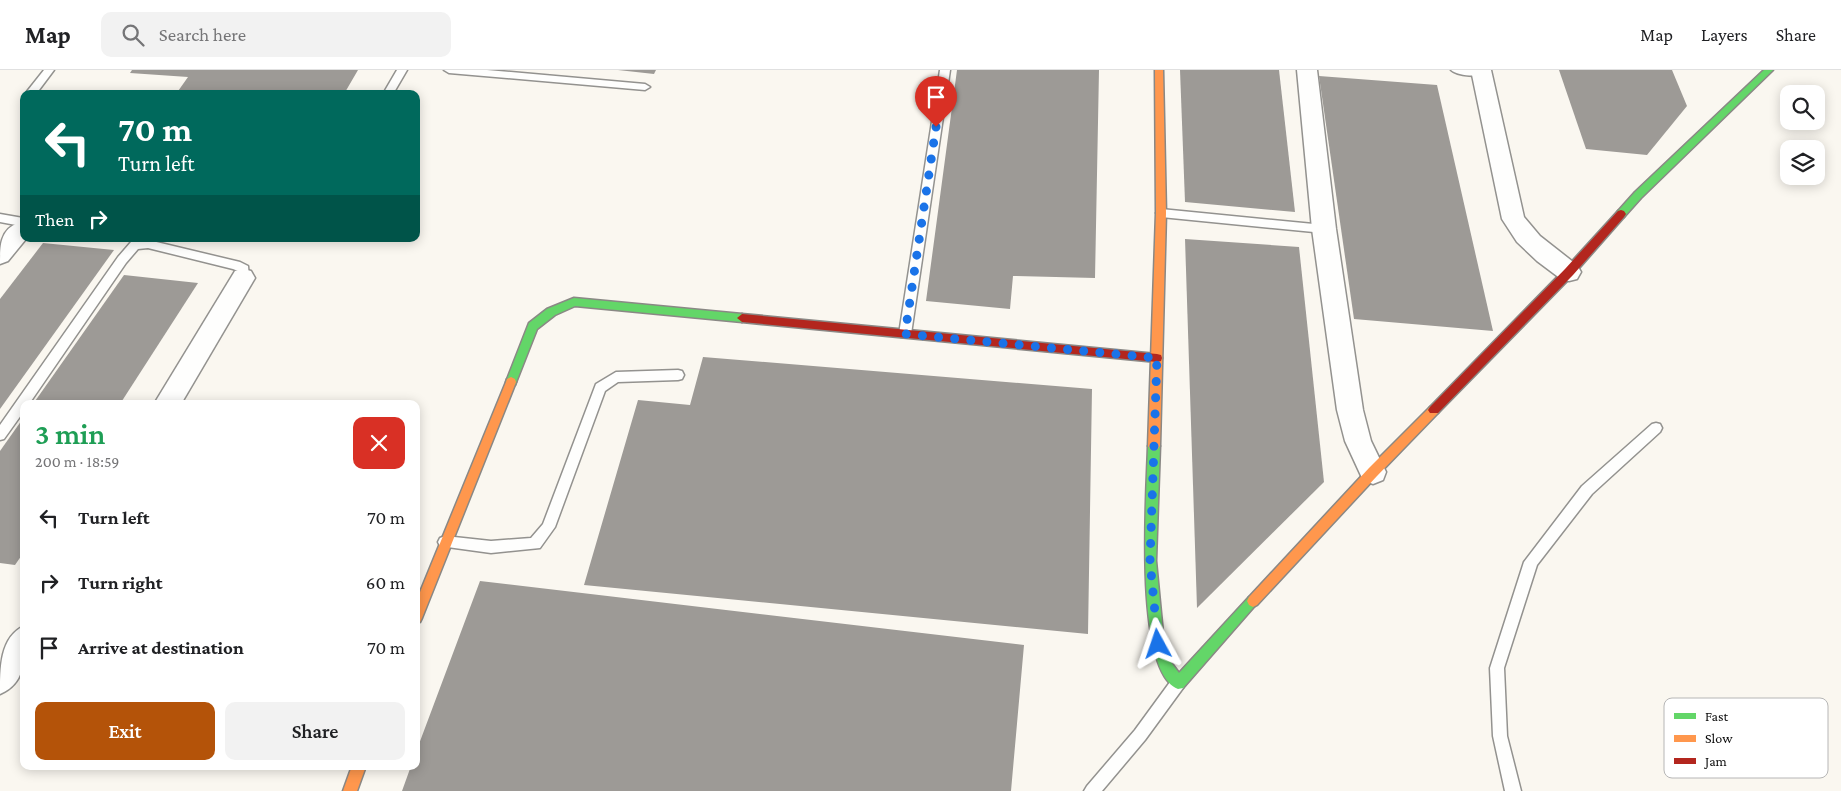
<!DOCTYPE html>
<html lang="en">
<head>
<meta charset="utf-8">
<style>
  body { margin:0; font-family:"Crimson Pro",serif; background:#f2f2f2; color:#202124; height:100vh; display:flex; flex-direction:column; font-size:19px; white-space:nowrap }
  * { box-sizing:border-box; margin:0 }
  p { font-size:16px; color:#757577 }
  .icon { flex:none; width:28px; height:28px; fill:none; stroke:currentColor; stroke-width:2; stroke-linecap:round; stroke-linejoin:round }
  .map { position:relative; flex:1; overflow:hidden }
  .side { position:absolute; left:20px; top:330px; width:400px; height:370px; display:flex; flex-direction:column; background:#fff; border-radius:10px; box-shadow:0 2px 12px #0003 }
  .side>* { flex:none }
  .top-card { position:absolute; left:20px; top:20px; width:400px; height:152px; border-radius:10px; box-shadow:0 2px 12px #0003; background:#00695c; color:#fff; overflow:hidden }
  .fabs { position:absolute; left:1780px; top:15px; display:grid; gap:10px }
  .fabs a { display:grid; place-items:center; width:45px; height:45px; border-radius:10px; background:#fff; box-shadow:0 2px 12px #0003; font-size:25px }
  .pin { position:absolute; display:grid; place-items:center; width:42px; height:42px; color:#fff; margin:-51px -21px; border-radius:50% 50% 50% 0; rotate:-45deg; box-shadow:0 0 5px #0007 }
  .pin .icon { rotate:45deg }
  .me { position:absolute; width:55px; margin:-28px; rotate:355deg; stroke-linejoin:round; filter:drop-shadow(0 0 4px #0008) }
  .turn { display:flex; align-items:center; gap:18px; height:105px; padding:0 15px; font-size:22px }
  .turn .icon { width:65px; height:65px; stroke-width:2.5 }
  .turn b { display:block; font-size:35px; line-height:42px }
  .then { display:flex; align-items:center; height:48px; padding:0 15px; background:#0003; gap:10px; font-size:19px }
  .round { display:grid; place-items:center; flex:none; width:52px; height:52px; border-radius:10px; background:#f2f2f2 }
  .overview { display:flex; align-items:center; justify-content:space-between; height:85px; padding:0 15px }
  h1 { font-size:30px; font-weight:600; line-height:38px; color:#1e9e55 }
  .primary-button { display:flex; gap:10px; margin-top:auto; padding:10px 15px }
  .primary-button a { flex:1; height:58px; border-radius:10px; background:#b45309; color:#fff; font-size:20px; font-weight:600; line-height:58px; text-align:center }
  .primary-button a+a { background:#f2f2f2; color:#202124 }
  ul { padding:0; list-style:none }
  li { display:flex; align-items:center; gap:15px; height:65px; padding:0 15px }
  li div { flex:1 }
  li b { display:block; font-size:19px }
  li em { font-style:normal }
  header { display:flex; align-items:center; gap:30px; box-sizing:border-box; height:70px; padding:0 25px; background:#fff; border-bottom:1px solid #e0e0e0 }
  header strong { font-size:24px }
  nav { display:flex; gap:28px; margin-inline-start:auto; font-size:18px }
  .search { width:350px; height:45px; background:#f2f2f2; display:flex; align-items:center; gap:12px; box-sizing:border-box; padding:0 18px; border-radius:10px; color:#757577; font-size:19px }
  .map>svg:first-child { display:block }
</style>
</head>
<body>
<header>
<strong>Map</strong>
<div class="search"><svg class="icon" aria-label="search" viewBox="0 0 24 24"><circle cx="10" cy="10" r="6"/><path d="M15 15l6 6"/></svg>Search here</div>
<nav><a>Map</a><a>Layers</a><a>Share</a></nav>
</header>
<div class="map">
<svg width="1841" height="721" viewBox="0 0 1841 721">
  <rect width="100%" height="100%" fill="#faf7f0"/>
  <!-- building -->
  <g fill="#9d9a96">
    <path d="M132,0H358L344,24H176L188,7L130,3Z"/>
    <path d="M618,0H656L654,4Z"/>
    <path d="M957,0H1099L1095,208L1013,206L1010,239L926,231Z"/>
    <path d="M1180,0H1279L1295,142L1185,132Z"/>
    <path d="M1559,0H1672L1687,36L1647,85L1586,79Z"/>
    <path d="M1319,6L1437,15L1493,261L1354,249Z"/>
    <path d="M1185,169L1299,177L1324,412L1197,538Z"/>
    <path d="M43,173L114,180L0,339V229Z"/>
    <path d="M124,205L198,213L120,334H33Z"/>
    <path d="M703,287L1092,319L1088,564L584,515L638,330L690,335Z"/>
    <path d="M24,347V482L15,495L0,493V381Z"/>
    <path d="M480,511L1024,575L1011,721H402L411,696H416V682Z"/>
  </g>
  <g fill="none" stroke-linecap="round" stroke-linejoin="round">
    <!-- lane casing -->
    <g stroke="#93928f" stroke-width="3">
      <g id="lane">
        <path d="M44,0H54L36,24H25Z"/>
        <path d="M397,0H407L393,24H383Z"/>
        <path d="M444,0H487L645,14L650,17L645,20L449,3Z"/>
        <path d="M940,0H950L911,264L909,267H901L899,264Z"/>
        <path d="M1451,0H1486L1487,2C1481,8 1457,6 1451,0Z"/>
        <path d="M1161,139L1324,155L1329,159L1324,163L1161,147L1156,143Z"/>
        <path d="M0,144L23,148L24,162L22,165H14L12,162L16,155L0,152Z"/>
        <path d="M148,170L240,192L248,196L249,208L243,212L237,208L238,201L233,199L148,178L138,179L126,193L29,334H24V341L4,369L0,370V355L118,187L131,172Z"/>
        <path d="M678,300L682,301L684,305L682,309L678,310L618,312L605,321L555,457L540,478L491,483L440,476L438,472L440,468L445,466L491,471L531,468L543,454L596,314L616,302Z"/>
        <path d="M1656,353L1660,354L1662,358L1660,362L1592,424L1537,495L1504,598L1507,666L1521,721H1505L1493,666L1490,598L1524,492L1582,416L1652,354Z"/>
        <path d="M1178,606L1183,608L1185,613L1183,618L1145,670L1102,721H1084L1087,716L1135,660L1173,608Z"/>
      </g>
    </g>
    <!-- street casing -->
    <g stroke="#93928f" stroke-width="3">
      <g id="street">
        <path d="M1297,0H1317L1336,159L1363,340L1371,371L1386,402L1383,410L1373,414L1363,410L1345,371L1337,340L1312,159Z"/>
        <path d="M1471,0H1491L1524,147L1540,166L1577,195L1581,202L1577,209L1569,211L1561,209L1537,191L1517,172L1502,149Z"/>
        <path d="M18,153L24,155V169H26L8,191L0,194C0,176 0,160 18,153Z"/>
        <path d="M243,199L251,201L255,208L181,334H154L235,201Z"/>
        <path d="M24,556C24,582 29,612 0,624C0,598 0,567 24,556Z"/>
      </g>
    </g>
    <!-- fast casing -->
    <g stroke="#8a8885" stroke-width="3">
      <g id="fast">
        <path d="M1764,0H1773L1641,128L1624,147H1618L1616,144L1618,141L1635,122Z"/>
        <path d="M574,228L742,244L747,248L742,252L575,236L555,245L537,259L515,315H507L506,312L529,253L547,239Z"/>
        <path d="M1154,371L1158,373L1160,376L1156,491L1164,574L1170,591L1179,603L1249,527L1253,525L1257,527L1259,531L1183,618L1178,619C1133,601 1147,419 1148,376L1150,373Z"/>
      </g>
    </g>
    <!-- slow casing -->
    <g stroke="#8a8885" stroke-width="3">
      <g id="slow">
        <path d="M1155,0H1163L1166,143L1160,376L1158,379L1154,381L1150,379L1148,376L1156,143Z"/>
        <path d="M511,307L515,309L516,312L422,548L420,552L416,554V532L506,312L507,309Z"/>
        <path d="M1434,335L1438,337L1440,340L1438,343L1377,406L1257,535L1253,537L1249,535L1247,531L1249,527L1369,398L1430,337Z"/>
        <path d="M352,696H366L357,721H343Z"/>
      </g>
    </g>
    <!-- jam casing -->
    <g stroke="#8a8885" stroke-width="3">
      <g id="jam">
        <path d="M1621,140L1624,141L1626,144L1624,147L1573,205L1438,343H1430L1428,340L1430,337L1565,199L1618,141Z"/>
        <path d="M742,244L1157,284L1161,285L1162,288L1161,291L1157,292L742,252L737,248Z"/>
      </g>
    </g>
    <!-- lane -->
    <use href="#lane" fill="#fefefd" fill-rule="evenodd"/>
    <!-- street -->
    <use href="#street" fill="#fefefd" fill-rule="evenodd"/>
    <!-- fast -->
    <use href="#fast" fill="#63d668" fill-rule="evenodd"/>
    <!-- slow -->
    <use href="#slow" fill="#ff974d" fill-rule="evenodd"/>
    <!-- jam -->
    <use href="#jam" fill="#b3261e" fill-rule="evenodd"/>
  </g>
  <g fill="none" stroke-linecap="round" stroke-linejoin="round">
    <!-- route -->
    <path stroke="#1a73e8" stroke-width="9" stroke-dasharray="0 16.2" d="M936,57L905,264L1157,288L1150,491L1158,574"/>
  </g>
  <!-- legend -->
  <rect x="1664" y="628" width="164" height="80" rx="8" fill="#fff" stroke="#b6b6b6" stroke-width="1"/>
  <rect x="1674" y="643" width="22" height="6" fill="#63d668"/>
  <rect x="1674" y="665" width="22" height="7" fill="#ff974d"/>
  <rect x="1674" y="688" width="22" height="6" fill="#b3261e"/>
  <g font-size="14" fill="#0c0c0c">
    <text x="1705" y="651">Fast</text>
    <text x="1705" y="673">Slow</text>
    <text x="1705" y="696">Jam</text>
  </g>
</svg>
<div class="fabs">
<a><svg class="icon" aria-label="search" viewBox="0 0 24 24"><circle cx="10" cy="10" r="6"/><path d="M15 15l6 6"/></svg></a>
<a><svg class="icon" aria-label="layers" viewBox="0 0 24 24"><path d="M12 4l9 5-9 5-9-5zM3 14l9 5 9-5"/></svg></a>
</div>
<div class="pin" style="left:936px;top:57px;background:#d93025"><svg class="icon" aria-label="arrive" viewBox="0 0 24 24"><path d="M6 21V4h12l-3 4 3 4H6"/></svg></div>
<svg class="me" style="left:1158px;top:574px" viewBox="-20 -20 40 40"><path d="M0-17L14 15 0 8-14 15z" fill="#1a73e8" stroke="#fff" stroke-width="4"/></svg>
<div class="top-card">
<div class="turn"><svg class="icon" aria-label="left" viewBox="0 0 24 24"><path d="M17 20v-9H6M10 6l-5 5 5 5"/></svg><div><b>70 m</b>Turn left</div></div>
<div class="then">Then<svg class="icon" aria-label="right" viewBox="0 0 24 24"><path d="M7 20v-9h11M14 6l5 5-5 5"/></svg></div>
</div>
<section class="side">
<div class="overview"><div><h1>3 min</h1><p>200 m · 18:59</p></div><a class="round" style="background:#d93025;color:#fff"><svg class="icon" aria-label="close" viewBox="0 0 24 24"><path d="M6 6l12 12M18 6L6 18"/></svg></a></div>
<ul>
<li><svg class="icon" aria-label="left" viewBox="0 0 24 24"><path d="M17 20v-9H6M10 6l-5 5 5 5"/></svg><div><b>Turn left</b></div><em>70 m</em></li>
<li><svg class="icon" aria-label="right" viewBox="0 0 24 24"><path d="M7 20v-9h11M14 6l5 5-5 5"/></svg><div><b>Turn right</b></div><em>60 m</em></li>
<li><svg class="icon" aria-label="arrive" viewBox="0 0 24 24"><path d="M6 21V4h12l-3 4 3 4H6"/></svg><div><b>Arrive at destination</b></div><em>70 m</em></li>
</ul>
<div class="primary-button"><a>Exit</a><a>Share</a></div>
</section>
</div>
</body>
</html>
